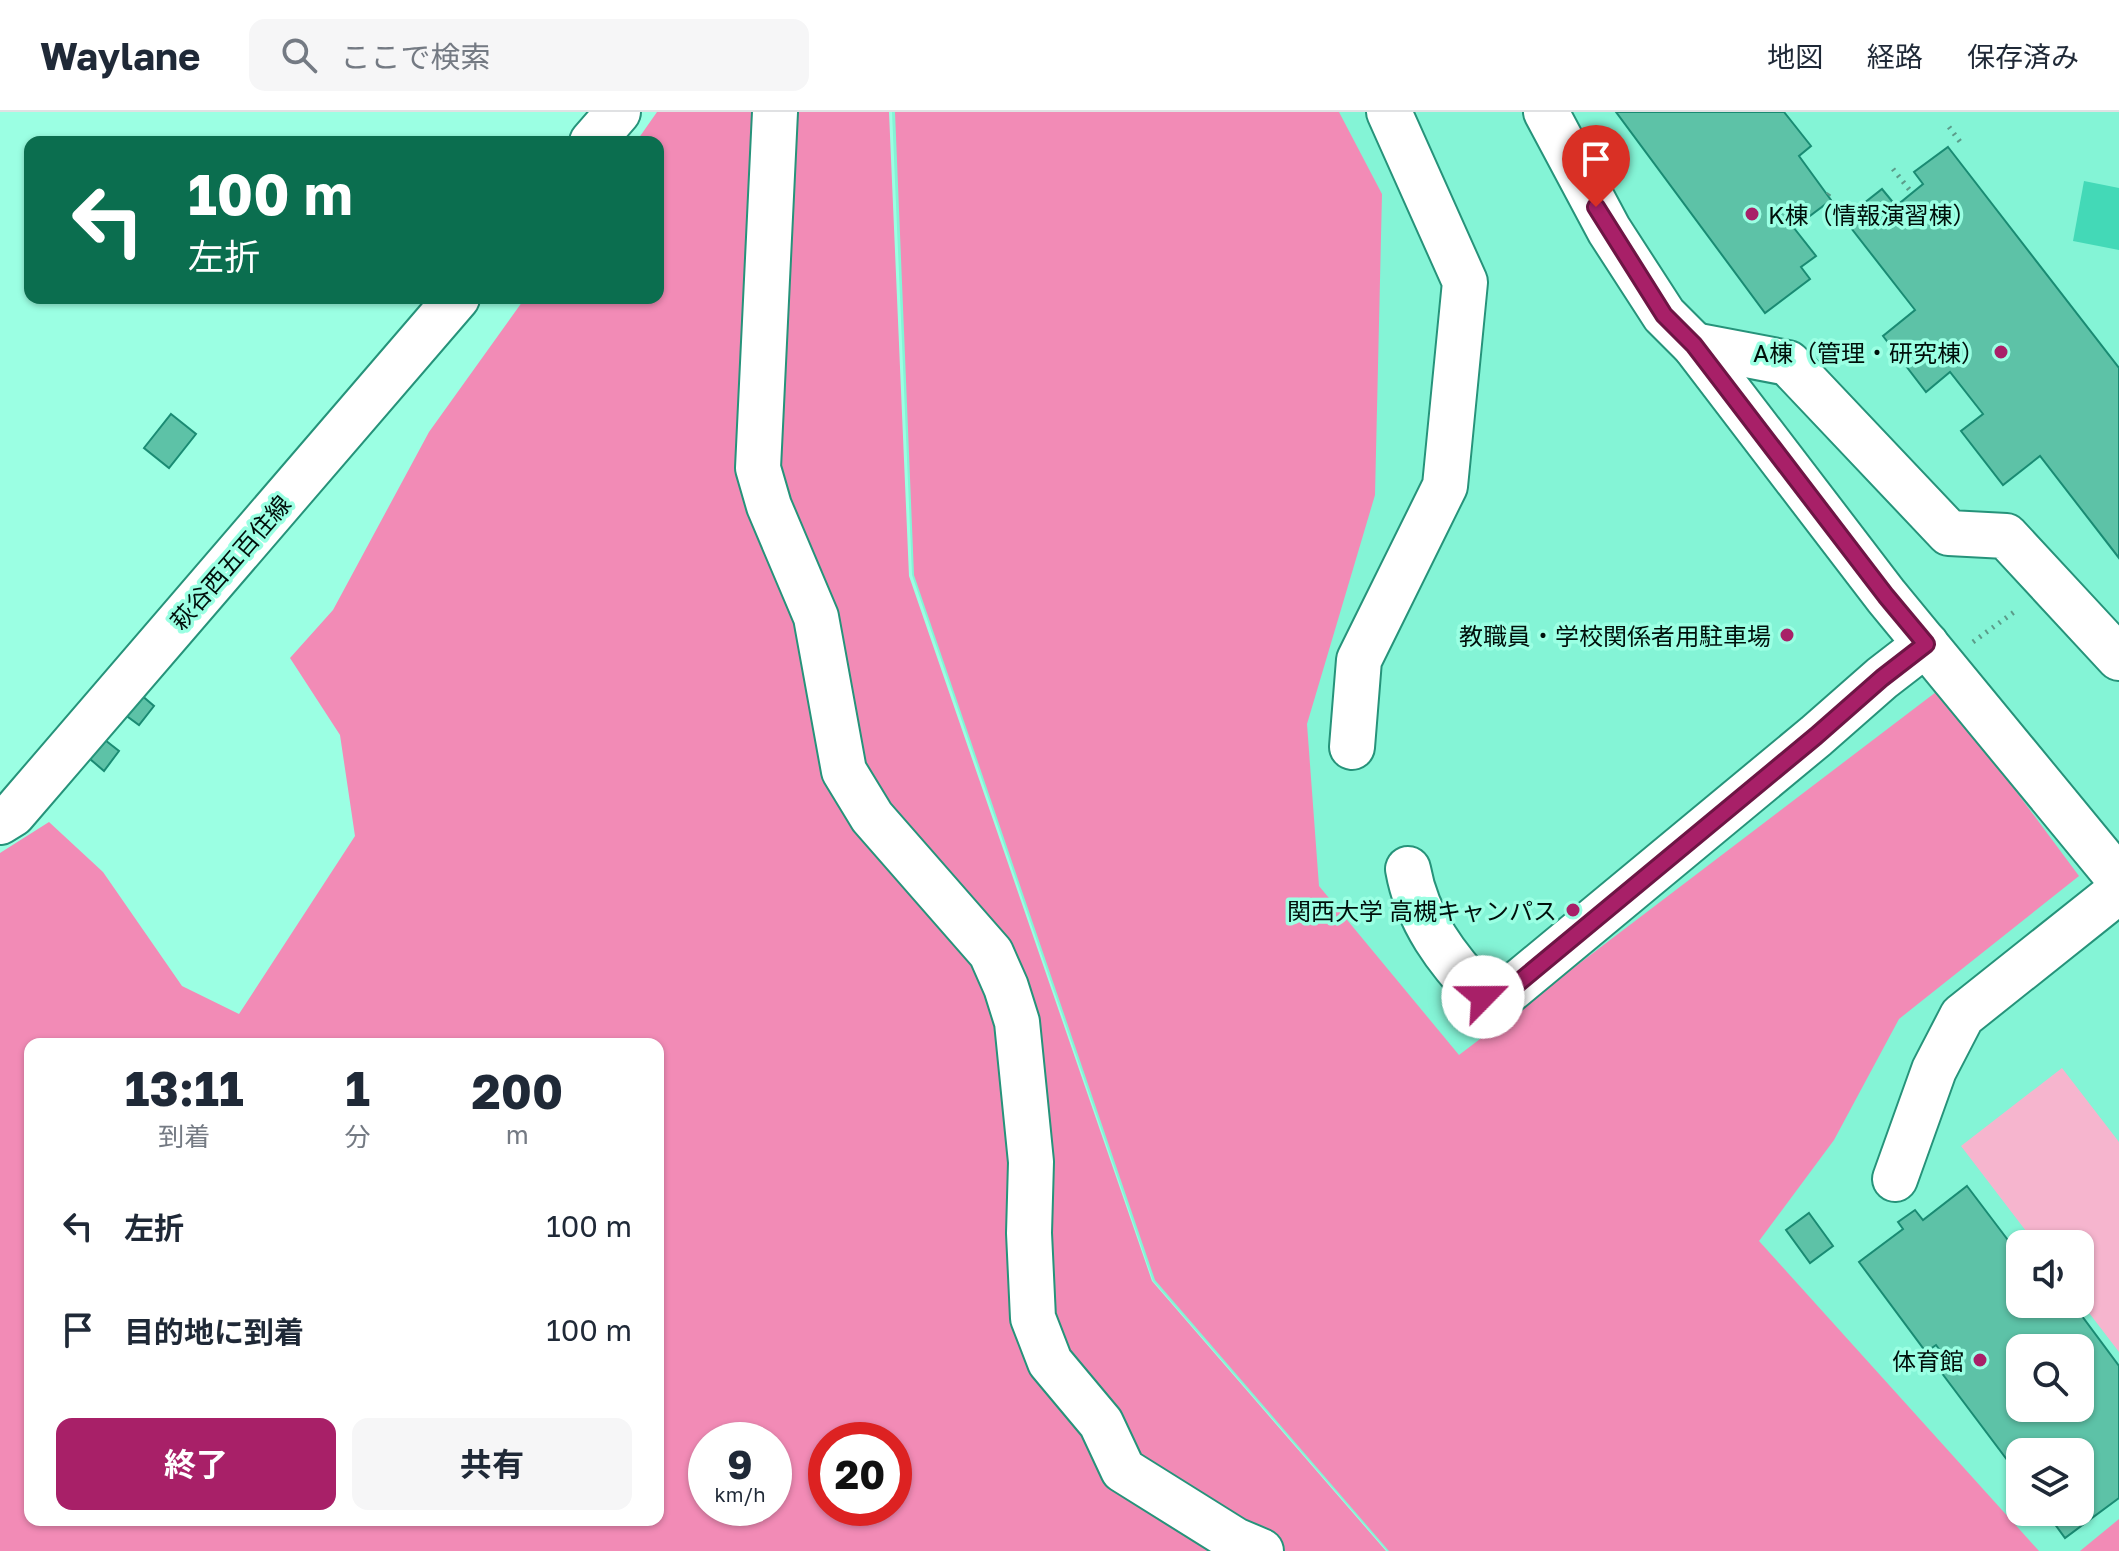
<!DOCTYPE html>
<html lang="ja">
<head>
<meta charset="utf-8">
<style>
  body { margin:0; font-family:"Golos Text","Noto Sans JP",sans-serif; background:#f6f6f7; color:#1f2937; height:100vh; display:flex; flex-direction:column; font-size:30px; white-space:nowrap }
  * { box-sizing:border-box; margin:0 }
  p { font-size:26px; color:#747a83 }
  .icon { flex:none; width:44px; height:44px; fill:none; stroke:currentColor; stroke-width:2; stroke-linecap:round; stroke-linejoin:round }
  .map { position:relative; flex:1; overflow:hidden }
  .details { position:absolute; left:24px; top:926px; width:640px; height:488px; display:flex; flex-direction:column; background:#fff; border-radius:16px; box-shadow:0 2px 6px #0004 }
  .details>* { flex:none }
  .banner { position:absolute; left:24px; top:24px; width:640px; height:168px; border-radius:16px; box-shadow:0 2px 6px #0004; background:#0b6e4f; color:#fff; overflow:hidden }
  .tools { position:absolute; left:2006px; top:1118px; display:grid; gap:16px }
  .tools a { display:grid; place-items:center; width:88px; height:88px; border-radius:16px; background:#fff; box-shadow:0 2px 6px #0004; font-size:40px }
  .speed { position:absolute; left:688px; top:1310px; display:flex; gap:16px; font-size:40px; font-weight:700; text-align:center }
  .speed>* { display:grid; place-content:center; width:104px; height:104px; border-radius:50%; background:#fff; box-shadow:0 2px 6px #0004; line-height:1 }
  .speed small { font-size:20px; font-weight:400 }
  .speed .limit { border:12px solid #d22; background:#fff; color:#111 }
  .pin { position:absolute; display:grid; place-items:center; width:68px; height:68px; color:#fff; margin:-82px -34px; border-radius:50% 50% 50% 0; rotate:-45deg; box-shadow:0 0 8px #0007 }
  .pin .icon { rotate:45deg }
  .me { position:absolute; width:88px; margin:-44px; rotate:67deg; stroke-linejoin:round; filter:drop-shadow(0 0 6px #0008) }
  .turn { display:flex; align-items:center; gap:28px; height:168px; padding:0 32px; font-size:36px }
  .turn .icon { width:104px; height:104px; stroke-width:2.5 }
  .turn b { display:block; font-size:56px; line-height:68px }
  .eta { display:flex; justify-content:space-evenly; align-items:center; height:136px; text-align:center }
  .eta b { font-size:48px; font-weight:700; line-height:56px }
  .button { display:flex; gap:16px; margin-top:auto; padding:16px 32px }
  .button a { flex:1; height:92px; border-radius:16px; background:#a82068; color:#fff; font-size:32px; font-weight:700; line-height:92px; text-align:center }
  .button a+a { background:#f6f6f7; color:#1f2937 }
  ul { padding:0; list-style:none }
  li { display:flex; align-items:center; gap:24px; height:104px; padding:0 32px }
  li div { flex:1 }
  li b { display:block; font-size:30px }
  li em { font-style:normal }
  header { display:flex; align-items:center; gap:48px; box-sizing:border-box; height:112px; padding:0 40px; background:#fff; border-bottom:2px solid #e0e1e3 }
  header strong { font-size:38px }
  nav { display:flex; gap:44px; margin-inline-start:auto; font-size:28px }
  .search { width:560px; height:72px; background:#f6f6f7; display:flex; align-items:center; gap:20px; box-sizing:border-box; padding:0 28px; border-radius:16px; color:#747a83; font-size:30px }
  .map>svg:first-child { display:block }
</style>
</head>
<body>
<header>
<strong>Waylane</strong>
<div class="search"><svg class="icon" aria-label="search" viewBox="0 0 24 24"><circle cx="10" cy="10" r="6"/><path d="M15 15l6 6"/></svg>ここで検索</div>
<nav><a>地図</a><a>経路</a><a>保存済み</a></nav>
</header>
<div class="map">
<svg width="2119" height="1439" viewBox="0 0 2119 1439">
  <rect width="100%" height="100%" fill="#9bffe3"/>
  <!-- built -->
  <path fill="#84f4d6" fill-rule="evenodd" d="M892,0H2119V1439H1387L1153,1169L912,463ZM2020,1132H2080V1192H2020ZM2020,1236H2080V1296H2020ZM2020,1340H2080V1400H2020Z"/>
  <!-- green -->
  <path fill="#f6b5ce" d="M2062,956L2119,1030V1240L2080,1189V1132H2036L1961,1034Z"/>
  <!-- forest -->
  <g fill="#f28bb6" fill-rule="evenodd">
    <path d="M657,0H889L909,464L1152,1169L1386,1439H0V741L49,710L103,760L182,874L239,902L355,724L340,623L290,546L333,498L429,320L525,186H658V30H636ZM30,932H658V1408H30ZM706,1328H774V1396H706ZM826,1328H894V1396H826Z"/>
    <path d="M895,0H1339L1382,82L1375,383L1307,612L1319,774L1459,943L1940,577L2079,764L1899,907L1834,1028L1759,1129L2039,1439H1389L1155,1168L914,463Z"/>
    <path d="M2119,1407V1439H2080Z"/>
  </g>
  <!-- water -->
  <path fill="#43d9b7" d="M2084,69L2119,76V138L2073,129Z"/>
  <!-- building -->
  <g fill="#5dc2a7" stroke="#1a8b73" stroke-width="2" fill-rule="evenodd">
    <path d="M1616,0H1784L1811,34L1799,44L1831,88L1794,116L1816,144L1801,155L1810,167L1765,201Z"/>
    <path d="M1948,35L2119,256V446L2040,344L2003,373L1961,319L1983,302L1950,260L1926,280L1883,224L1915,198L1844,107L1882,77L1896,94L1923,72L1914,60Z"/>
    <path d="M171,302L196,322L169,356L144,336Z"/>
    <path d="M140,582L154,594L139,613L124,602Z"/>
    <path d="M105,628L119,639L104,659L90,647Z"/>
    <path d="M1967,1074L2020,1144V1192H2073L2119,1254V1386L2065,1426L2046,1400H2080V1340H2020V1365L1935,1252L1945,1245L1936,1233L1926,1240L1859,1150L1903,1117L1898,1110L1915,1098L1923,1108ZM2020,1236H2080V1296H2020Z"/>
    <path d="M1809,1101L1833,1134L1810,1151L1786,1118Z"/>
  </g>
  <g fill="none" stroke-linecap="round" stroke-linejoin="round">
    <!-- minor casing -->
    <g stroke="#26937a" stroke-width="48">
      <g id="minor">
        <path d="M775,0L758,356L769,394L816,505L844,659L872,705L991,841L1006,875L1017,910L1031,1050L1029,1121L1033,1206L1050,1250L1101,1311L1123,1358L1235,1428L1261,1439"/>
        <path d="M1546,0L1609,118L1664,203L1694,233L1886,484L2119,767"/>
        <path d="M1694,233L1788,251L1949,421L2006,424L2119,546"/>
        <path d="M1352,635L1359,548L1445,374L1465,170L1389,0"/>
        <path d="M1408,757C1417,808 1447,848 1483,885L1506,881L1816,624L1882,566L1926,532"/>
        <path d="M1895,1067L1934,958L1962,904L2119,779"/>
      </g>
    </g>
    <!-- major casing -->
    <g stroke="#26937a" stroke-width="48">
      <g id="major">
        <path d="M592,30L618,0"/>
        <path d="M0,710L13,702L457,186"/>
      </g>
    </g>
    <!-- path -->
    <g stroke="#5b9c8a" stroke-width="5" stroke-dasharray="2 6" stroke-linecap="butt">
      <path d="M1949,15L1961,31"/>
      <path d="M1893,57L1912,81"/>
      <path d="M1828,83L1832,77"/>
      <path d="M1973,530L2014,500"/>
    </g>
    <!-- minor -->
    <use href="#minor" stroke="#fff" stroke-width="44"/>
    <!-- major -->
    <use href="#major" stroke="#fff" stroke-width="44"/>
  </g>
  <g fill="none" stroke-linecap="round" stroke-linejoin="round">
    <!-- route casing -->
    <g stroke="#6d1544" stroke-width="20">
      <path id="route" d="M1483,885L1506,881L1816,624L1882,566L1926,532L1886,484L1694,233L1664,203L1596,95"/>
    </g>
    <!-- route -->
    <use href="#route" stroke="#a82068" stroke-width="14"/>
  </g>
  <!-- markers -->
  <g fill="#a82068" stroke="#9bffe3" stroke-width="3">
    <circle cx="1752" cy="102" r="8"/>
    <circle cx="2001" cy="240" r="8"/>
    <circle cx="1787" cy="523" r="8"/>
    <circle cx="1573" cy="798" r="8"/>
    <circle cx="1980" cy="1248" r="8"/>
  </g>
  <g text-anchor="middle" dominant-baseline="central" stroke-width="7" stroke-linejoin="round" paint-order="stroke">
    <!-- poi labels -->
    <g font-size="24" fill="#00100b" stroke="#9bffe3" text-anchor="end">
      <text x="1768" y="102" text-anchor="start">K棟（情報演習棟）</text>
      <text x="1985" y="240">A棟（管理・研究棟）</text>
      <text x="1771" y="523">教職員・学校関係者用駐車場</text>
      <text x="1557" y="798">関西大学 高槻キャンパス</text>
      <text x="1964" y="1248">体育館</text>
    </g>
    <!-- street labels -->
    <g font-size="24" fill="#00100b" stroke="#9bffe3">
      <text transform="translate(230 450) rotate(-49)">萩谷西五百住線</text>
    </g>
  </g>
</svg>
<div class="tools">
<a><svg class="icon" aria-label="sound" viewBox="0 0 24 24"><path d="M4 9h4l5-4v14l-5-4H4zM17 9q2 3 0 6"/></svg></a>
<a><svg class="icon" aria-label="search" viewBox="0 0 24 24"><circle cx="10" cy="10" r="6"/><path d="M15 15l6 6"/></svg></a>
<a><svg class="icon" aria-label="layers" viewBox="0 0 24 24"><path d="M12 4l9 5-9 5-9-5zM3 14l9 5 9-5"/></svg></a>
</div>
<div class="speed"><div>9<small>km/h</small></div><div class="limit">20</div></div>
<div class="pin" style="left:1596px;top:95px;background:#d93025"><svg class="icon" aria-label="arrive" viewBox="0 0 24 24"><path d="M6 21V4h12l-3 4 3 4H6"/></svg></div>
<svg class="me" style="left:1483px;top:885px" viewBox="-20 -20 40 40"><circle r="19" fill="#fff"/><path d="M0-13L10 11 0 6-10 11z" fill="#a82068"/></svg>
<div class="banner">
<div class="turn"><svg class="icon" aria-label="left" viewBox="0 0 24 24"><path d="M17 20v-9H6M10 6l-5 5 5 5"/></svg><div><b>100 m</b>左折</div></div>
</div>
<section class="details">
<div class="eta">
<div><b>13:11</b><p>到着</p></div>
<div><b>1</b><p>分</p></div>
<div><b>200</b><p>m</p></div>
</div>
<ul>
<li><svg class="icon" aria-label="left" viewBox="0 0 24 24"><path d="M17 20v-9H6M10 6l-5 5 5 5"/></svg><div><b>左折</b></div><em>100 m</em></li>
<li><svg class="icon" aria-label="arrive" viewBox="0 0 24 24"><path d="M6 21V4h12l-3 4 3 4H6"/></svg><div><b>目的地に到着</b></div><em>100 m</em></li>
</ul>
<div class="button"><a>終了</a><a>共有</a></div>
</section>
</div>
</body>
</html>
